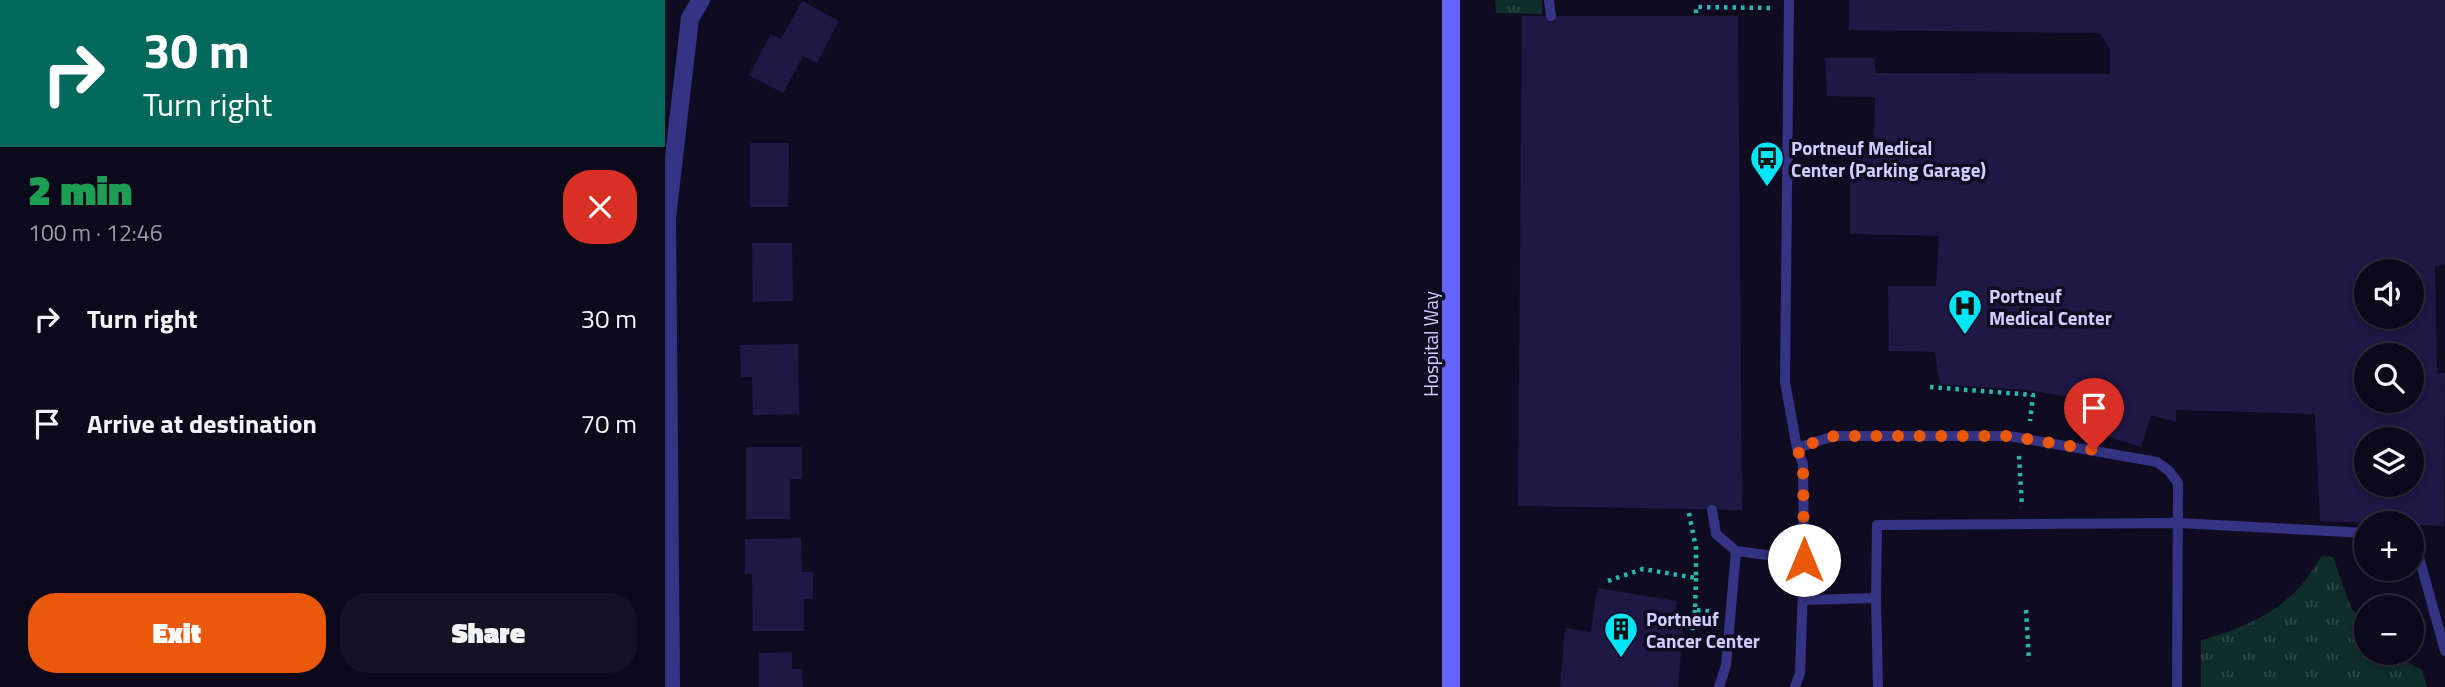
<!DOCTYPE html>
<html lang="en">
<head>
<meta charset="utf-8">
<style>
  body { margin:0; font-family:"Titillium Web",sans-serif; background:#141223; color:#f1f3f6; height:100vh; display:flex; flex-direction:column; font-size:26px; white-space:nowrap }
  * { box-sizing:border-box; margin:0 }
  p { font-size:23px; color:#9a9aa2 }
  .icon { flex:none; width:38px; height:38px; fill:none; stroke:currentColor; stroke-width:2; stroke-linecap:round; stroke-linejoin:round }
  .map { position:relative; flex:1; overflow:hidden }
  .details { display:flex; flex-direction:column; background:#0b091a; width:665px }
  .details>* { flex:none }
  .banner { background:#00695c; color:#fff; overflow:hidden }
  .controls { position:absolute; left:1689px; top:259px; display:grid; gap:14px }
  .controls a { display:grid; place-items:center; width:70px; height:70px; border-radius:50%; background:#0b091a; box-shadow:0 4px 10px #0003,0 0 0 2px #2b2a39; font-size:35px }
  .pin { position:absolute; display:grid; place-items:center; width:60px; height:60px; color:#fff; margin:-72px -30px; border-radius:50% 50% 50% 0; rotate:-45deg; box-shadow:0 0 7px #0007 }
  .pin .icon { rotate:45deg }
  .me { position:absolute; width:77px; margin:-38px; rotate:0deg; stroke-linejoin:round; filter:drop-shadow(0 0 5px #0008) }
  .turn { display:flex; align-items:center; gap:24px; height:147px; padding:0 28px; font-size:32px }
  .turn .icon { width:91px; height:91px; stroke-width:2.5 }
  .turn b { display:block; font-size:49px; line-height:60px }
  .round { display:grid; place-items:center; flex:none; width:74px; height:74px; border-radius:28px; background:#141223 }
  .headline { display:flex; align-items:center; justify-content:space-between; height:119px; padding:0 28px }
  h1 { font-size:42px; font-weight:800; line-height:52px; color:#1e9e55 }
  .button { display:flex; gap:14px; margin-top:auto; padding:14px 28px }
  .button a { flex:1; height:80px; border-radius:28px; background:#ea580c; color:#fff; font-size:28px; font-weight:800; line-height:80px; text-align:center }
  .button a+a { background:#141223; color:#f1f3f6 }
  ul { padding:0; list-style:none }
  li { display:flex; align-items:center; gap:21px; height:105px; padding:0 28px }
  li div { flex:1 }
  li b { display:block; font-size:26px }
  li em { font-style:normal }
  main { display:flex; flex:1; min-height:0 }
  .map>svg:first-child { display:block }
</style>
</head>
<body>
<main>
<section class="details">
<div class="banner">
<div class="turn"><svg class="icon" aria-label="right" viewBox="0 0 24 24"><path d="M7 20v-9h11M14 6l5 5-5 5"/></svg><div><b>30 m</b>Turn right</div></div>
</div>
<div class="headline"><div><h1>2 min</h1><p>100 m · 12:46</p></div><a class="round" style="background:#d93025;color:#fff"><svg class="icon" aria-label="close" viewBox="0 0 24 24"><path d="M6 6l12 12M18 6L6 18"/></svg></a></div>
<ul>
<li><svg class="icon" aria-label="right" viewBox="0 0 24 24"><path d="M7 20v-9h11M14 6l5 5-5 5"/></svg><div><b>Turn right</b></div><em>30 m</em></li>
<li><svg class="icon" aria-label="arrive" viewBox="0 0 24 24"><path d="M6 21V4h12l-3 4 3 4H6"/></svg><div><b>Arrive at destination</b></div><em>70 m</em></li>
</ul>
<div class="button"><a>Exit</a><a>Share</a></div>
</section>
<div class="map">
<svg width="1780" height="687" viewBox="0 0 1780 687">
  <defs>
    <pattern id="grass-tufts" width="24" height="20" patternUnits="userSpaceOnUse" patternTransform="scale(1.75)"><rect width="24" height="20" fill="#0f2d2b"/><path d="M3 7l-1-3M5 7V3M7 7l1-3M15 17l-1-3M17 17v-4M19 17l1-3" fill="none" stroke="#314a4b"/></pattern>
  </defs>
  <rect width="100%" height="100%" fill="#0f0c22"/>
  <!-- grass -->
  <g fill="url(#grass-tufts)">
    <path d="M830,0H877V14L831,13Z"/>
    <path d="M1657,556L1668,557L1686,608L1701,627V653H1725L1757,670L1762,687H1536V640C1571,631 1609,615 1634,588C1643,578 1650,566 1657,556Z"/>
  </g>
  <!-- building -->
  <g fill="#1f1744" fill-rule="evenodd">
    <path d="M1184,0H1780V264L1770,267L1772,373H1780L1779,526L1655,521L1650,414L1511,410V422L1486,415L1476,447L1444,437L1449,405L1362,390L1275,384L1270,352L1224,351L1223,286H1271L1274,236L1185,234V142L1209,139L1210,97L1162,96L1160,58H1209L1211,73L1445,74V50L1435,33L1184,30ZM1701,271H1746V317H1701ZM1701,355H1746V401H1701ZM1701,439H1746V485H1701Z"/>
    <path d="M137,1L174,21L152,63L138,56L118,93L84,75L106,34L116,39Z"/>
    <path d="M857,16H1073L1077,510L853,506Z"/>
    <path d="M85,143H124L123,207H85Z"/>
    <path d="M87,243H127L128,301L88,302Z"/>
    <path d="M133,344L134,414L88,415L87,377H76L75,345Z"/>
    <path d="M81,447H137V479H125V519H81Z"/>
    <path d="M136,538L137,572H148V599H139V631H88L87,574H80V539Z"/>
    <path d="M932,588L1012,601L1007,628L1018,629L1013,687H895L900,628L926,632Z"/>
    <path d="M127,652V669H137L138,687H94V653Z"/>
  </g>
  <g fill="none" stroke-linecap="round" stroke-linejoin="round">
    <!-- path -->
    <g stroke="#26baae" stroke-width="4.5" stroke-dasharray="3.5 5" stroke-linecap="butt">
      <path d="M1031,13V7L1106,8"/>
      <path d="M1265,387L1368,395L1365,421"/>
      <path d="M1354,456L1357,507"/>
      <path d="M1031,578L1030,610L1049,612"/>
      <path d="M943,581L978,569L1031,578V548L1023,509"/>
      <path d="M1030,610L1026,639L1045,642"/>
      <path d="M1361,610L1364,661"/>
    </g>
    <!-- lane -->
    <g stroke="#353484" stroke-width="10">
      <path d="M884,0L886,16"/>
      <path d="M1124,0L1120,382L1132,448L1138,464L1139,560L1135,673L1130,687"/>
      <path d="M1132,448L1169,436H1344L1492,462L1504,471L1513,483L1512,687"/>
      <path d="M1047,510L1051,534L1071,551"/>
      <path d="M1746,538L1749,539L1780,651"/>
      <path d="M1138,600L1211,598"/>
      <path d="M1054,687L1061,665L1071,551L1139,560"/>
      <path d="M1213,687L1211,598L1212,525L1514,523L1701,533"/>
    </g>
    <!-- street -->
    <path stroke="#353484" stroke-width="18" d="M6,687L2,218L25,18L36,0"/>
    <!-- secondary -->
    <path stroke="#6564ff" stroke-width="18" d="M786,0V687"/>
  </g>
  <g fill="none" stroke-linecap="round" stroke-linejoin="round">
    <!-- route -->
    <path stroke="#ea580c" stroke-width="12" stroke-dasharray="0 21.6" d="M1139,560L1138,464L1132,448L1169,436H1344L1429,450"/>
  </g>
  <!-- icons -->
  <defs>
    <g id="bus-pin" transform="scale(1.75)"><path d="M0 17L-7.5 6A9.5 9.5 0 1 1 7.5 6Z" fill="#00e5f8" stroke="#0f0c22"/><path d="M-5-6H5V4H4V6H2V4H-2V6H-4V4H-5ZM-3.5-4V0h7V-4ZM-3.5 1.2v1.5H-2V1.2ZM2 1.2v1.5H3.5V1.2Z" fill="#111"/></g>
    <g id="hospital-pin" transform="scale(1.75)"><path d="M0 17L-7.5 6A9.5 9.5 0 1 1 7.5 6Z" fill="#00e5f8" stroke="#0f0c22"/><path d="M-5-5h3v3.5h4V-5h3V5h-3V1.5h-4V5h-3Z" fill="#111"/></g>
    <g id="building-pin" transform="scale(1.75)"><path d="M0 17L-7.5 6A9.5 9.5 0 1 1 7.5 6Z" fill="#00e5f8" stroke="#0f0c22"/><path d="M-4-6H4V6H1V3H-1V6H-4ZM-2.5-4.3h1.7v1.8h-1.7ZM.8-4.3h1.7v1.8H.8ZM-2.5-1h1.7V.8h-1.7ZM.8-1h1.7V.8H.8Z" fill="#111"/></g>
  </defs>
  <g fill-rule="evenodd">
    <use href="#bus-pin" x="1102" y="158"/>
    <use href="#hospital-pin" x="1300" y="306"/>
    <use href="#building-pin" x="956" y="629"/>
  </g>
  <g text-anchor="middle" dominant-baseline="central" stroke-width="7" stroke-linejoin="round" paint-order="stroke">
    <!-- poi labels -->
    <g font-size="19" font-weight="bold" fill="#d2cdff" stroke="#0f0c22" text-anchor="start">
      <text x="1126" y="147">Portneuf Medical<tspan x="1126" dy="22">Center (Parking Garage)</tspan></text>
      <text x="1324" y="295">Portneuf<tspan x="1324" dy="22">Medical Center</tspan></text>
      <text x="981" y="618">Portneuf<tspan x="981" dy="22">Cancer Center</tspan></text>
    </g>
    <!-- street labels -->
    <g font-size="19" fill="#d2cdff" stroke="#0f0c22">
      <text transform="translate(765 344) rotate(-90)">Hospital Way</text>
    </g>
  </g>
</svg>
<div class="controls">
<a><svg class="icon" aria-label="sound" viewBox="0 0 24 24"><path d="M4 9h4l5-4v14l-5-4H4zM17 9q2 3 0 6"/></svg></a>
<a><svg class="icon" aria-label="search" viewBox="0 0 24 24"><circle cx="10" cy="10" r="6"/><path d="M15 15l6 6"/></svg></a>
<a><svg class="icon" aria-label="layers" viewBox="0 0 24 24"><path d="M12 4l9 5-9 5-9-5zM3 14l9 5 9-5"/></svg></a>
<a>+</a>
<a>−</a>
</div>
<div class="pin" style="left:1429px;top:450px;background:#d93025"><svg class="icon" aria-label="arrive" viewBox="0 0 24 24"><path d="M6 21V4h12l-3 4 3 4H6"/></svg></div>
<svg class="me" style="left:1139px;top:560px" viewBox="-20 -20 40 40"><circle r="19" fill="#fff"/><path d="M0-13L10 11 0 6-10 11z" fill="#ea580c"/></svg>
</div>
</main>
</body>
</html>
